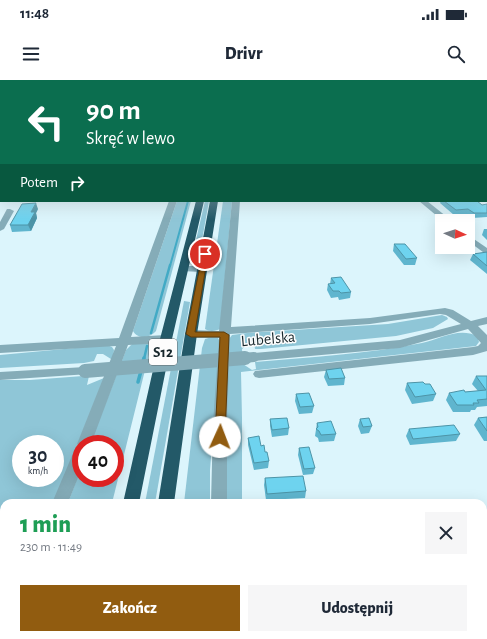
<!DOCTYPE html>
<html lang="pl">
<head>
<meta charset="utf-8">
<style>
  body { margin:0; font-family:"Alegreya Sans",sans-serif; background:#f6f6f7; color:#1f2937; height:100vh; display:flex; flex-direction:column; font-size:15px; white-space:nowrap }
  * { box-sizing:border-box; margin:0 }
  p { font-size:13px; color:#747a83 }
  .icon { flex:none; width:22px; height:22px; fill:none; stroke:currentColor; stroke-width:2; stroke-linecap:round; stroke-linejoin:round }
  .map { position:relative; flex:1; overflow:hidden }
  .details { position:absolute; left:0px; top:419px; width:487px; height:140px; display:flex; flex-direction:column; background:#fff; border-radius:12px 12px 0 0; box-shadow:0 4px 16px #0002 }
  .details>* { flex:none }
  .guide { position:absolute; left:0px; top:0px; width:487px; height:122px; box-shadow:0 4px 16px #0002; background:#0b6e4f; color:#fff; overflow:hidden }
  .needle { width:26px; rotate:93deg }
  .tools { position:absolute; left:435px; top:134px; display:grid; gap:8px }
  .tools a { display:grid; place-items:center; width:40px; height:40px; border-radius:0px; background:#fff; box-shadow:0 4px 16px #0002; font-size:20px }
  .speed { position:absolute; left:12px; top:355px; display:flex; gap:8px; font-size:20px; font-weight:700; text-align:center }
  .speed>* { display:grid; place-content:center; width:52px; height:52px; border-radius:50%; background:#fff; box-shadow:0 4px 16px #0002; line-height:1 }
  .speed small { font-size:10px; font-weight:400 }
  .speed .limit { border:6px solid #d22; background:#fff; color:#111 }
  .pin { position:absolute; display:grid; place-items:center; width:34px; height:34px; color:#fff; margin:-17px; border:2px solid #fff; border-radius:50%; box-shadow:0 1px 4px #0007 }
  .me { position:absolute; width:44px; margin:-22px; rotate:2deg; stroke-linejoin:round; filter:drop-shadow(0 0 3px #0008) }
  .turn { display:flex; align-items:center; gap:14px; height:84px; padding:0 20px; font-size:18px }
  .turn .icon { width:52px; height:52px; stroke-width:2.5 }
  .turn b { display:block; font-size:28px; line-height:34px }
  .then { display:flex; align-items:center; height:38px; padding:0 20px; background:#0003; gap:8px; font-size:15px }
  .round { display:grid; place-items:center; flex:none; width:42px; height:42px; border-radius:0px; background:#f6f6f7 }
  .headline { display:flex; align-items:center; justify-content:space-between; height:68px; padding:0 20px }
  h1 { font-size:24px; font-weight:800; line-height:30px; color:#1e9e55 }
  .action { display:flex; gap:8px; margin-top:auto; padding:8px 20px }
  .action a { flex:1; height:46px; border-radius:0px; background:#915c10; color:#fff; font-size:16px; font-weight:800; line-height:46px; text-align:center }
  .action a+a { background:#f6f6f7; color:#1f2937 }
  .status { display:flex; justify-content:space-between; align-items:center; height:28px; padding:0 20px; background:#fff; direction:ltr }
  .status svg { height:11px; fill:currentColor }
  header { display:flex; justify-content:space-between; align-items:center; height:52px; padding:0 20px; background:#fff; font-size:18px; font-weight:800 }
  .map>svg:first-child { display:block }
</style>
</head>
<body>
<div class="status"><b>11:48</b><svg viewBox="0 0 49 12"><path d="M0 12V9h3v3zM5 12V6h3v6zM10 12V3h3v9zM15 12V0h3v12zM26 1h20v11H26zM47 4h2v5h-2z"/></svg></div>
<header><svg class="icon" aria-label="menu" viewBox="0 0 24 24"><path d="M4 6h16M4 12h16M4 18h16"/></svg>Drivr<svg class="icon" aria-label="search" viewBox="0 0 24 24"><circle cx="10" cy="10" r="6"/><path d="M15 15l6 6"/></svg></header>
<div class="map">
<svg width="487" height="559" viewBox="0 0 487 559">
  <rect width="100%" height="100%" fill="#dcf5fc"/>
  <!-- green -->
  <g fill="#8fc6d7" fill-rule="evenodd">
    <path d="M177,121H191L156,251C150,258 138,260 133,251Z"/>
    <path d="M205,121H209L202,160H196Z"/>
    <path d="M223,121H232L220,249C216,251 209,252 205,249Z"/>
    <path d="M184,221L190,222L155,423H145Z"/>
    <path d="M442,235L447,237L448,239L433,248L396,256L261,269H255L254,262L248,264L242,269L243,284L252,290L256,289L255,282C311,277 367,274 422,263C440,259 459,247 477,256L479,262L476,266L241,292L242,338V423H227L226,376L229,259L232,255L247,253L388,244Z"/>
    <path d="M212,257L218,258L220,262L210,390V423H184L202,268L205,259Z"/>
    <path d="M133,263H149L151,266L112,423H68L81,388V398H115V364H90L126,270Z"/>
    <path d="M107,265L112,267L114,270L113,279H111L103,274H97L94,281L84,283L0,288V275Z"/>
    <path d="M83,296H89L87,305L104,298L54,423H4V559H0V300H30ZM21,364H55V398H21Z"/>
    <path d="M20,555H82L81,559H19Z"/>
    <rect x="174" y="555" width="37" height="4"/>
  </g>
  <g fill="none" stroke-linecap="round" stroke-linejoin="round">
    <!-- stream-far2 -->
    <path stroke="#42aac5" stroke-width="2" d="M170,186L188,121"/>
    <!-- stream-far1 -->
    <g stroke="#42aac5" stroke-width="2.5">
      <path d="M151,253L170,185"/>
      <path d="M144,279L147,266"/>
    </g>
    <!-- stream -->
    <g stroke="#42aac5" stroke-width="3.5">
      <path d="M143,282L144,278"/>
      <path d="M138,302L141,291"/>
    </g>
    <!-- minor -->
    <g fill="#85acb8" fill-rule="evenodd">
      <rect x="486" y="63" width="1" height="4"/>
      <path d="M169,121H177L131,257L166,255L170,256L172,259L170,262L166,263L128,265L91,364H81V390L68,423H52L74,371L78,366L77,364L116,266L0,273V265L119,258Z"/>
      <path d="M232,121H240L231,247L370,238L445,228L453,230L471,241L487,237V244L478,246L487,255V271L473,275L259,298L255,297L253,294L255,291L473,267L478,266L481,263L468,249L400,268L254,281L250,280L248,277L250,274L254,273L400,260L461,244L446,235L440,234L370,244L230,254L227,344V423H211L213,344L219,258H191L187,257L185,254L187,251L191,250L219,251Z"/>
      <path d="M419,121H427L452,141H443Z"/>
      <path d="M7,129H10L14,131L4,149L0,151V142Z"/>
      <path d="M468,155L487,168V175L468,161Z"/>
      <path d="M184,186H202L207,189L202,192L181,191L179,189L181,187Z"/>
      <path d="M85,287L89,288L91,291L89,294L0,300V292Z"/>
      <path d="M4,550V555H22L21,559H1Z"/>
      <rect x="213" y="555" width="20" height="4"/>
    </g>
    <!-- highway -->
    <g fill="#235968" fill-rule="evenodd">
      <path d="M196,121H204L172,259L139,423H123L160,259Z"/>
      <path d="M210,121H218L197,254L174,423H158L185,254Z"/>
      <path d="M97,555H117L116,559H96Z"/>
      <path d="M141,555H161L160,559H140Z"/>
    </g>
    <!-- minor-bridge-far1 -->
    <path stroke="#85acb8" stroke-width="10" d="M233,279L254,277"/>
    <!-- minor-bridge -->
    <path stroke="#85acb8" stroke-width="14" d="M85,291L245,278"/>
  </g>
  <!-- wall -->
  <g fill="#5fb5ce">
    <path d="M441,121H477L482,125L487,124V137L472,138L467,134L454,135L440,123Z"/>
    <path d="M38,129L36,133L37,138L31,151L12,152L10,145Z"/>
    <path d="M484,149H487V160L482,155Z"/>
    <path d="M394,164L417,178L415,185H404L393,171Z"/>
    <path d="M487,173V194L470,180L473,174Z"/>
    <path d="M331,198L351,212L350,218L339,220L338,217L331,218L327,210L328,204H330Z"/>
    <path d="M326,290L345,298L344,305L328,306L324,297Z"/>
    <path d="M476,296H487V326L477,327L475,330H471L470,332H453L446,320L449,313L478,311L472,304Z"/>
    <path d="M407,303L425,304L436,314L433,321L412,324L405,310Z"/>
    <path d="M296,314L314,326L312,333L299,334L295,321Z"/>
    <path d="M487,337V361H484L474,345L478,338Z"/>
    <path d="M270,339L289,348L288,355L272,357L270,346Z"/>
    <path d="M360,339L372,346L369,353L361,354L358,346Z"/>
    <path d="M317,343L336,354L334,361L319,362L318,358L315,356Z"/>
    <path d="M409,349L460,354L456,361L410,365L406,356Z"/>
    <path d="M248,358L261,366L265,372L269,381L268,388L254,390L248,365Z"/>
    <path d="M299,368L315,388L313,394L303,395L298,375Z"/>
    <path d="M265,398L306,411L305,418L266,420L264,405Z"/>
  </g>
  <!-- shaded-wall -->
  <path fill="#4d94a7" d="M36,123L38,129L36,133L37,138L31,151L28,145L31,132Z"/>
  <!-- building -->
  <g fill="#6ed3ef" stroke="#4d94a7">
    <path d="M444,121H477L482,125L487,124V133H474L468,129L456,130Z"/>
    <path d="M36,123L31,132H35L28,145H10L22,124Z"/>
    <path d="M394,164H405L417,178L406,179Z"/>
    <path d="M487,172V186L473,174Z"/>
    <path d="M341,197L351,212L341,213L339,211H333L328,204L335,203L331,198Z"/>
    <path d="M341,288L345,298L329,299L326,290Z"/>
    <path d="M476,296H487V319L477,320L479,323H473L474,325H457L449,313L464,310L465,312L486,310Z"/>
    <path d="M423,302L425,304H430L436,314L415,317L407,303Z"/>
    <path d="M309,313L314,326L300,327L296,314Z"/>
    <path d="M487,337V351L478,338Z"/>
    <path d="M287,338L289,348L272,350L270,339Z"/>
    <path d="M369,338L372,346L363,347L360,339Z"/>
    <path d="M331,341L336,354L321,355L319,351L316,349L318,347L317,343Z"/>
    <path d="M454,345L460,354L413,359L409,349Z"/>
    <path d="M259,356L261,366L264,365L265,372H267L269,381L254,383L248,358Z"/>
    <path d="M309,367L315,388L304,389L299,368Z"/>
    <path d="M303,396L306,411L267,414L265,398Z"/>
  </g>
  <!-- sky -->
  <linearGradient id="sky" x2="0" y2="1"><stop stop-color="#65b0da"/><stop offset="0.43" stop-color="#effafe"/><stop offset="1" stop-color="#effafe" stop-opacity="0"/></linearGradient>
  <rect width="487" height="139" fill="url(#sky)"/>
  <!-- route -->
  <path fill="#915c10" stroke="#5e3c0a" d="M203,172L208,174L195,252H224L229,255L225,357L224,360L220,361L216,360L215,357L220,257H191L186,254Z"/>
  <g text-anchor="middle" dominant-baseline="central" stroke-width="3" stroke-linejoin="round" paint-order="stroke">
    <!-- shield labels -->
    <rect fill="#fdfdfd" stroke="#5c676b" stroke-width="1" x="149" y="259" width="28" height="26" rx="3"/>
    <g font-size="15" font-weight="bold" fill="#17272c">
      <text x="163" y="272">S12</text>
    </g>
    <!-- street labels -->
    <g font-size="16" fill="#17272c" stroke="#fdfdfd">
      <text transform="translate(268 259) rotate(-5)">Lubelska</text>
    </g>
  </g>
</svg>
<div class="tools">
<a><svg class="needle" viewBox="-14 -14 28 28"><path d="M0-13l5 13h-10z" fill="#e53935"/><path d="M0 13l5-13h-10z" fill="#747a83"/></svg></a>
</div>
<div class="speed"><div>30<small>km/h</small></div><div class="limit">40</div></div>
<div class="pin" style="left:205px;top:174px;background:#d93025"><svg class="icon" aria-label="arrive" viewBox="0 0 24 24"><path d="M6 21V4h12l-3 4 3 4H6"/></svg></div>
<svg class="me" style="left:220px;top:357px" viewBox="-20 -20 40 40"><circle r="19" fill="#fff"/><path d="M0-13L10 11 0 6-10 11z" fill="#915c10"/></svg>
<div class="guide">
<div class="turn"><svg class="icon" aria-label="left" viewBox="0 0 24 24"><path d="M17 20v-9H6M10 6l-5 5 5 5"/></svg><div><b>90 m</b>Skręć w lewo</div></div>
<div class="then">Potem<svg class="icon" aria-label="right" viewBox="0 0 24 24"><path d="M7 20v-9h11M14 6l5 5-5 5"/></svg></div>
</div>
<section class="details">
<div class="headline"><div><h1>1 min</h1><p>230 m · 11:49</p></div><a class="round"><svg class="icon" aria-label="close" viewBox="0 0 24 24"><path d="M6 6l12 12M18 6L6 18"/></svg></a></div>
<div class="action"><a>Zakończ</a><a>Udostępnij</a></div>
</section>
</div>
</body>
</html>
